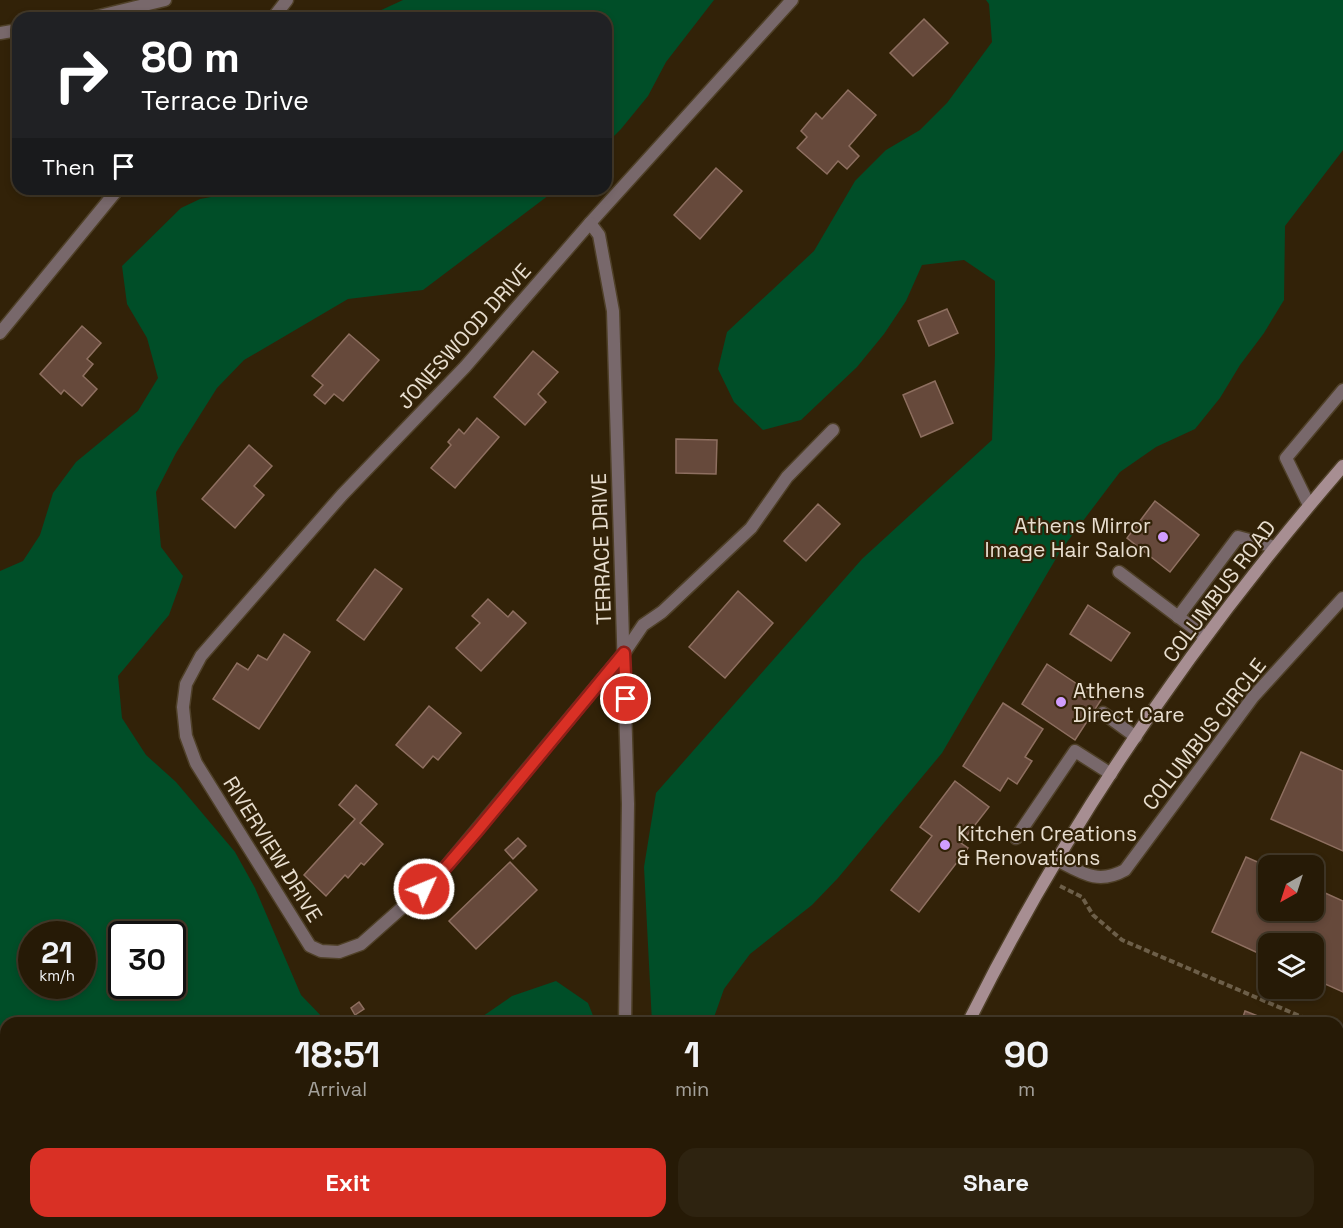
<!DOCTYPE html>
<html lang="en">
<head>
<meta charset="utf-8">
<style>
  body { margin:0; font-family:"Space Grotesk",sans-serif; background:#2e2310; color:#f1f3f6; height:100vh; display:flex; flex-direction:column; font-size:22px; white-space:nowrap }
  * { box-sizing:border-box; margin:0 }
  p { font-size:20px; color:#a4a19b }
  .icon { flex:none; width:33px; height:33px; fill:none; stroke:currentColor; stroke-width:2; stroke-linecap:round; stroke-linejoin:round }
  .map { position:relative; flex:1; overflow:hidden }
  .side { position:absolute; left:0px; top:1017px; width:1344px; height:212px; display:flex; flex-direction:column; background:#261a06; border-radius:18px 18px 0 0; box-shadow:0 3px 9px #0003,0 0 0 2px #423828 }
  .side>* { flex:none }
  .hud { position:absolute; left:12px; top:12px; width:600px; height:183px; border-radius:18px; box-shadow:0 3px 9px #0003,0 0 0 2px #423828; background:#202124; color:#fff; overflow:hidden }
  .needle { width:39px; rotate:219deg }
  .tools { position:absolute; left:1258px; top:855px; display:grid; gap:12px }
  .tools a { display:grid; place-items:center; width:66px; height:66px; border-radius:12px; background:#261a06; box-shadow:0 3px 9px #0003,0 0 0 2px #423828; font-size:30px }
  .speed { position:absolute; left:18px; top:921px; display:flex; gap:12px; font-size:30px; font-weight:700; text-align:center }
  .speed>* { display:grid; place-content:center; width:78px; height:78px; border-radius:50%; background:#261a06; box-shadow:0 3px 9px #0003,0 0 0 2px #423828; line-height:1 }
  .speed small { font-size:15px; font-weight:400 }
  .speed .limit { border:3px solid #111; border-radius:9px; background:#fff; color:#111 }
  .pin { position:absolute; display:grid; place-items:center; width:51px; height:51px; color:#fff; margin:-26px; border:3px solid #fff; border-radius:50%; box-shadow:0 2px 6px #0007 }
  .me { position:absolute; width:66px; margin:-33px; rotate:46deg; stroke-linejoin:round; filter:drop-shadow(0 0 4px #0008) }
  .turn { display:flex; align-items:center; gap:21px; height:126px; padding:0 30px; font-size:27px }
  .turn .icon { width:78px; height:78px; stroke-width:2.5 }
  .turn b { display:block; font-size:42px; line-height:51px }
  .then { display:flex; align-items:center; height:57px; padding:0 30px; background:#0003; gap:12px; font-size:22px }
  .eta { display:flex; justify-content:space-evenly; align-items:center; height:102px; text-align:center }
  .eta b { font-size:36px; font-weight:800; line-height:42px }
  .primary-button { display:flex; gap:12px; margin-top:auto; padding:12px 30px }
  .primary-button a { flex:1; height:69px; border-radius:18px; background:#d93025; color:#fff; font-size:24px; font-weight:800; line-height:69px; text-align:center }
  .primary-button a+a { background:#2e2310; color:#f1f3f6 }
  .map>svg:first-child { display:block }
</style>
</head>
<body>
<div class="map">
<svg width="1343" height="1228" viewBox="0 0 1343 1228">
  <rect width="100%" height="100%" fill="#322208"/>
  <!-- green -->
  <g fill="#004e28" fill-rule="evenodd">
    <path d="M403,0H714L666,62L648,96L621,129L606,144V18H379L377,12Z"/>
    <path d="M986,0H1343V150L1285,226L1284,300L1264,333L1240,365L1220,398L1195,429L1156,447L1120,472L1061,550L942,753L838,878L812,905L750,954L724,989L712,1023H652L644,867L656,793L862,559L992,440L995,355V281L964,260L922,265L906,301L884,334L857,367L801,420L763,430L734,402L718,369L727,332L814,251L855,181L886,150L920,130L947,103L992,42L989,4Z"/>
    <path d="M255,189H557L423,290L348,299L244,360L217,388L176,453L156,492L161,547L183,576L169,615L118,676L122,718L146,755L176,782L235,852L255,888L301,995L328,1023H6V1222L352,1223L350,1228H0V571L23,561L40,535L53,493L76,462L138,411L158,378L147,338L127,304L122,266L181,208L200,199ZM82,934V986H32V934ZM172,934V986H122V934Z"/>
    <path d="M556,981L588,1003L596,1023H473L512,996Z"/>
  </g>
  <!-- building -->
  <g fill="#66493b" stroke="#8e6f60" stroke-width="1.5">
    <path d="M924,19L948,43L913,76L890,53Z"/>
    <path d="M848,90L876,115L849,146L859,156L847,169L838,161L827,174L797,148L807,137L801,131L816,113L822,119Z"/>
    <path d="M716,168L742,191L700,239L674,215Z"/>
    <path d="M947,309L958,333L929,346L918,321Z"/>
    <path d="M82,326L101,343L87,359L93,364L83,376L97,389L82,406L64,390L61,394L40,374Z"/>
    <path d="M349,334L379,360L343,401L334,394L325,404L314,395L323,385L312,376Z"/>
    <path d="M533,351L558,372L538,394L546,402L525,425L494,397Z"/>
    <path d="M935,381L953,423L921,437L903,395Z"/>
    <path d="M477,418L499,437L455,488L431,468L451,445L448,442L459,429L464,434Z"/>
    <path d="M676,439L717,440L716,474L676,473Z"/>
    <path d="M249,445L272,466L254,486L264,495L235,528L202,499Z"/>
    <path d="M1155,501L1199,535L1170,572L1127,538Z"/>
    <path d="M818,504L840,524L806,561L784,541Z"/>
    <path d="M375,569L402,589L364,640L337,620Z"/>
    <path d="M738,591L773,623L725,678L689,647Z"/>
    <path d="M488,599L508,617L513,611L526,623L481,671L456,648L480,623L472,616Z"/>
    <path d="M1088,605L1130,633L1111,661L1070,634Z"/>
    <path d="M284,634L310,652L259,729L213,699L237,663L248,670L258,655L267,660Z"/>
    <path d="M1047,664L1101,700L1075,740L1022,704Z"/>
    <path d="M1003,703L1043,729L1025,757L1032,761L1017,784L1008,778L1000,791L963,766Z"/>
    <path d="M429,706L461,733L438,760L433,756L423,768L396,745Z"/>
    <path d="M1301,752L1343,771V851L1271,819Z"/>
    <path d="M955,781L989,807L961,843L968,848L919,912L891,890L932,836L920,827Z"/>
    <path d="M356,785L377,804L360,823L383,844L364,865L361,863L348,878L345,875L326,896L304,875L355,819L339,805Z"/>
    <path d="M518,838L526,846L513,859L505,850Z"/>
    <path d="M1246,857L1269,867V910H1314V888L1343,901V992L1314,979V944H1269V958L1212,932Z"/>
    <path d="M510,862L537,890L476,949L449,921Z"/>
    <path d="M359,1002L364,1009L355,1015L351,1008Z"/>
    <path d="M1245,1011L1276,1023H1241Z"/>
    <path d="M1338,1051L1343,1053V1213L1337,1227L1327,1222H1338Z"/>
    <path d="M768,1222H804L801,1228H781Z"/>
    <path d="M949,1222H1184L1181,1228H961Z"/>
  </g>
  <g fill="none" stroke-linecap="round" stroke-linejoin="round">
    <!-- service casing -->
    <g stroke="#4f4028" stroke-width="15">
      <g id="service">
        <path d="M1309,505L1286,458L1343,390"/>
        <path d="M1119,572L1205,637"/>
        <path d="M1178,617L1238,537L1275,547"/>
        <path d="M1103,713L1136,737"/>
        <path d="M1016,838L1075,751L1111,774"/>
        <path d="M891,1222L906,1228"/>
      </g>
    </g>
    <!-- minor casing -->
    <g stroke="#4f4028" stroke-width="15">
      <g id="minor">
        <path d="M792,0L590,223L465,367L342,495L201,656L186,684L183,707L186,736L196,763L310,946L321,951L339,952L361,944L439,875L624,653L643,625L662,612L751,528L787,477L833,430"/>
        <path d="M273,18L287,0"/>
        <path d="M590,223L599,235L613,311L628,804L625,1023"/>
        <path d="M0,333L118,189"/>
        <path d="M1057,860C1082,873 1098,885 1125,870L1253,697L1343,598"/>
        <path d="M648,1222L650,1228"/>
      </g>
    </g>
    <!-- tertiary casing -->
    <g stroke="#4f4028" stroke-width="15">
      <g id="tertiary">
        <path d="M91,18L165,0"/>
        <path d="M0,33L18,30"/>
      </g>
    </g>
    <!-- secondary casing -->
    <g stroke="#4f4028" stroke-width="15">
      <g id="secondary">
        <path d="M968,1023C1067,823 1197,635 1343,466"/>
        <path d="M877,1228L879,1222"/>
      </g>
    </g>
    <!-- path -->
    <g stroke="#6d5f49" stroke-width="4" stroke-dasharray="6 3" stroke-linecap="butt">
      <path d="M1060,886L1082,897L1093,915L1122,940L1316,1023"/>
      <path d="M1338,1033L1343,1035"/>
    </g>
    <!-- service -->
    <use href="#service" stroke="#78686b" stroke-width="12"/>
    <!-- minor -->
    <use href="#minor" stroke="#78686b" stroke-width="12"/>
    <!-- tertiary -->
    <use href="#tertiary" stroke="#78686b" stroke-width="12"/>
    <!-- secondary -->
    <use href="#secondary" stroke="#a78e92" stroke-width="12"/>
  </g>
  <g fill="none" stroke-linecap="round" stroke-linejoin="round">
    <!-- route casing -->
    <g stroke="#8d1f18" stroke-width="15">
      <path id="route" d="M424,889L439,875L477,831L624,653L626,699"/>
    </g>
    <!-- route -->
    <use href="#route" stroke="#d93025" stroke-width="10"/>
  </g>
  <!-- markers -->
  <g fill="#d09dfe" stroke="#322208" stroke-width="2">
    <circle cx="1163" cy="537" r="6"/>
    <circle cx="1061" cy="702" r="6"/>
    <circle cx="945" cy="845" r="6"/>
  </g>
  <g text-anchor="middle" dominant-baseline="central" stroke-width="4.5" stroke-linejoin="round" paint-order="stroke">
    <!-- street labels -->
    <g font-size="21" fill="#e8decf" stroke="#322208">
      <text transform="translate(464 336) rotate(-48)">JONESWOOD DRIVE</text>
      <text transform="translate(601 549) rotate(-92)">TERRACE DRIVE</text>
      <text transform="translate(1219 591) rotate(-53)">COLUMBUS ROAD</text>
      <text transform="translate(1204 734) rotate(-52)">COLUMBUS CIRCLE</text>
      <text transform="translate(273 849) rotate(58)">RIVERVIEW DRIVE</text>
    </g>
    <!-- poi labels -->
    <g font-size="21" fill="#e8decf" stroke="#322208" text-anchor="start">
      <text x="1151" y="525" text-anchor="end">Athens Mirror<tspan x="1151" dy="24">Image Hair Salon</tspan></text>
      <text x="1073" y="690">Athens<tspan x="1073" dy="24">Direct Care</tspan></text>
      <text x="957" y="833">Kitchen Creations<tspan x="957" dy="24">&amp; Renovations</tspan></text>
    </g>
  </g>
</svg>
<div class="tools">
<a><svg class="needle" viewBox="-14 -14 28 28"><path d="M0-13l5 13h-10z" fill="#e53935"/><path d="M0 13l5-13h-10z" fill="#a4a19b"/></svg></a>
<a><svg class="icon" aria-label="layers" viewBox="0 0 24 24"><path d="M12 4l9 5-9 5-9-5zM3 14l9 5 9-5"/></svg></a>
</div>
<div class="speed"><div>21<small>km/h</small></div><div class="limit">30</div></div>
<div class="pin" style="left:626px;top:699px;background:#d93025"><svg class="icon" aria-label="arrive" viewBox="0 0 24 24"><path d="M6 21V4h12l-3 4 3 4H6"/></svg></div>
<svg class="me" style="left:424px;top:889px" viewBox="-20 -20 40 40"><circle r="17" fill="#d93025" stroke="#fff" stroke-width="3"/><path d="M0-11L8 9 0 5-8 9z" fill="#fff"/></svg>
<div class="hud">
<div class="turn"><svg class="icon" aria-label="right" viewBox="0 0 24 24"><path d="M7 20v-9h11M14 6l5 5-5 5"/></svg><div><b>80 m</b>Terrace Drive</div></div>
<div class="then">Then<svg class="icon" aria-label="arrive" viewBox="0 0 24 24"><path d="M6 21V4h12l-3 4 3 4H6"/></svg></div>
</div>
<section class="side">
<div class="eta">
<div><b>18:51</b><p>Arrival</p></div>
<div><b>1</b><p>min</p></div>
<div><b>90</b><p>m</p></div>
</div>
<div class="primary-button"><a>Exit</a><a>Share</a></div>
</section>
</div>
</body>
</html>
